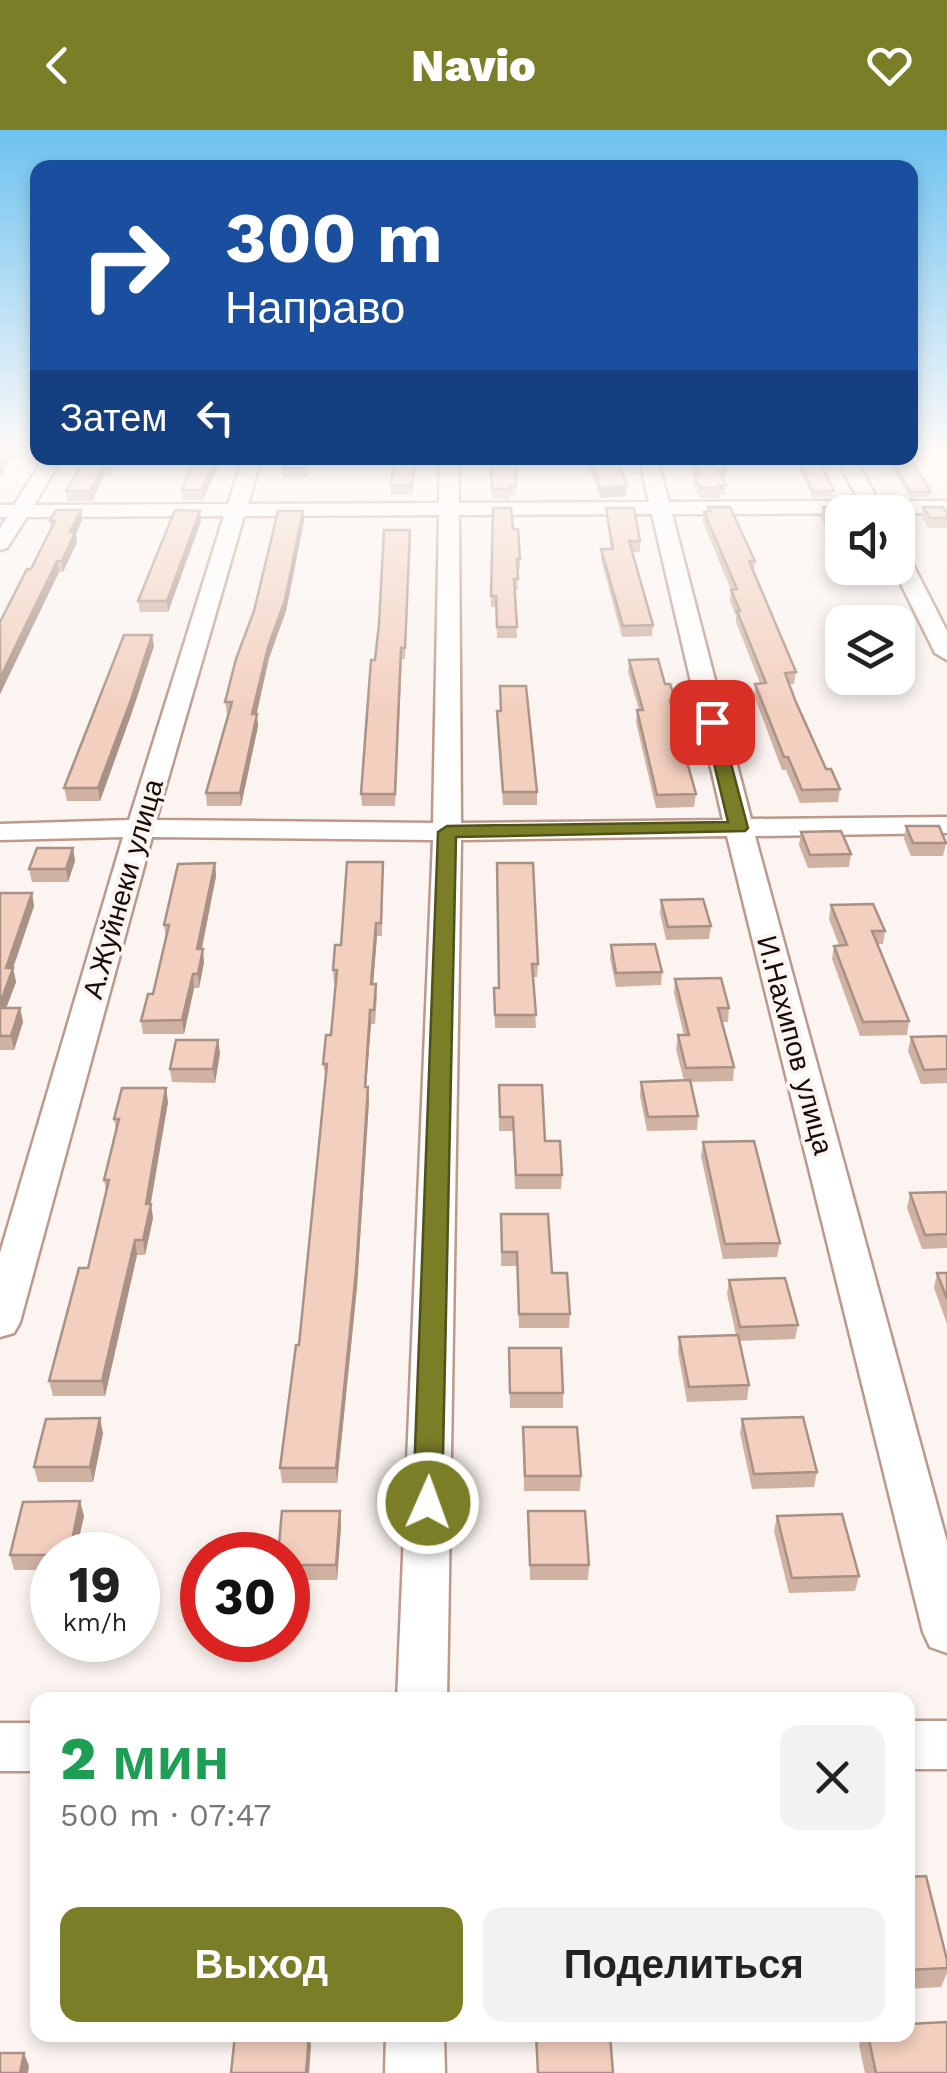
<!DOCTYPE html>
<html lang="ru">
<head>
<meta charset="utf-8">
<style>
  body { margin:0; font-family:"Work Sans",sans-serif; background:#f2f2f2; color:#222; height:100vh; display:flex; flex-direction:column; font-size:38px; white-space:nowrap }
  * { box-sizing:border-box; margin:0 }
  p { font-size:32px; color:#767676 }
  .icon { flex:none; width:55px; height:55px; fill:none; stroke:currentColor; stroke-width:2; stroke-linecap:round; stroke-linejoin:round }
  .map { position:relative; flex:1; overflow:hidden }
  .details { position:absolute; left:30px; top:1562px; width:885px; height:350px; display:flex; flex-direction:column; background:#fff; border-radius:20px; box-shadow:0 5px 15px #0003 }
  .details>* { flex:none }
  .guide { position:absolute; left:30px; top:30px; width:888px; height:305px; border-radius:20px; box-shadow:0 5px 15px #0003; background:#1a4fa0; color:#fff; overflow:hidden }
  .controls { position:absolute; left:825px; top:365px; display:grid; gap:20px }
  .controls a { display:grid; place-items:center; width:90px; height:90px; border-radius:20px; background:#fff; box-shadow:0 5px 15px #0003; font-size:50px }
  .speed { position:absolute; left:30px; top:1402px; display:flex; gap:20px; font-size:50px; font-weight:700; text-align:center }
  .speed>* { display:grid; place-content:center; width:130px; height:130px; border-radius:50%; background:#fff; box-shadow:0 5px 15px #0003; line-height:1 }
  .speed small { font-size:25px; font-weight:400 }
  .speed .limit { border:15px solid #d22; background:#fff; color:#111 }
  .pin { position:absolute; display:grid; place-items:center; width:85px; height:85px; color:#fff; margin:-42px; border-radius:20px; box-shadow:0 5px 15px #0006 }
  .me { position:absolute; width:110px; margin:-55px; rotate:2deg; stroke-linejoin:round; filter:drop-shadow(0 0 8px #0008) }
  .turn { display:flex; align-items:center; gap:35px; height:210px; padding:0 30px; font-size:45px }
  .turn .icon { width:130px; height:130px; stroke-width:2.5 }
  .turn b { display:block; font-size:70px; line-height:85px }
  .then { display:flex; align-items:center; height:95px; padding:0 30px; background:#0003; gap:20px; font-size:38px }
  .round { display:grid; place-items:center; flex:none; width:105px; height:105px; border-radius:20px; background:#f2f2f2 }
  .overview { display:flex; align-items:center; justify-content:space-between; height:170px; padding:0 30px }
  h1 { font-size:60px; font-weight:800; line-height:75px; color:#1e9e55 }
  .cta { display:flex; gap:20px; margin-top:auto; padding:20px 30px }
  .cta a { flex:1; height:115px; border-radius:20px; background:#7a7e27; color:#fff; font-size:40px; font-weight:800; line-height:115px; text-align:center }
  .cta a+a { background:#f2f2f2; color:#222 }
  header { display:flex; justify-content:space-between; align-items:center; height:130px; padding:0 30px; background:#7a7e27; color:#fff; font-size:45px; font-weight:800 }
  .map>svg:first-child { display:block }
</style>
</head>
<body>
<header><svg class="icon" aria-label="back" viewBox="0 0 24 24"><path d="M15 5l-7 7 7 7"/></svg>Navio<svg class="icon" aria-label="heart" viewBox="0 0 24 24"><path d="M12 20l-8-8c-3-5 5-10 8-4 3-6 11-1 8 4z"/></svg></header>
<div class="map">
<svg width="947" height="1943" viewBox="0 0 947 1943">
  <rect width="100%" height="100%" fill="#fbf4f0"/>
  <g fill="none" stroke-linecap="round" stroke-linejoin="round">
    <!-- minor casing -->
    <g stroke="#bc998b" stroke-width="5">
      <g id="minor">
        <path d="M44,328H62L34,375L228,374L243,328H261L248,374L439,373L440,328H458L459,373L649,372L639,328H657L669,372L859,371L837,328H855L878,371H947V383L672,384L751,689L947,687V703L755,706L947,1412V1523L930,1517L923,1502L727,706L461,710L447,1570H397L433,710L152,707L20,1192L14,1203L0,1207V1123L123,707L0,710V694L129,690L224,386L27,387L7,418L0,420V398L7,387H0V375H14ZM652,384L723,690L461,693L459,385ZM439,385L433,693L156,690L244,386Z"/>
        <path d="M898,421L909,427L947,501V530L935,523L893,438H898Z"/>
        <rect x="908" y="1591" width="39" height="48"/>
        <rect x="0" y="1593" width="38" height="48"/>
        <path d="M386,1905H444L445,1943H385Z"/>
      </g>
    </g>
    <!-- minor -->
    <use href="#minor" fill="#fff" fill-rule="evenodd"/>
  </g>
  <!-- wall -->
  <g fill="#d0b2a3">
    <path d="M0,319H23L17,330H9L0,347Z"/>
    <path d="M85,328H117L109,346H104L92,371H67L66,361Z"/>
    <path d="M195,328H222L203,370H183L182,360Z"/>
    <path d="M311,328L307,348H283V338Z"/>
    <path d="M417,328L412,365H391V355Z"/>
    <path d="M494,328H516V365H510V369H492L491,330H494Z"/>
    <path d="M586,328H617L627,356L626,366L600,368Z"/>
    <path d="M687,328H720L726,340L725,350H723L726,355L725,365H720V368H699L693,354L695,345Z"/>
    <path d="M794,328H818L833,366L813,368Z"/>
    <path d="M885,328H910L931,362L930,367H910Z"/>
    <path d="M708,377L755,431L754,441L796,542L794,554H789L826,639L840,659L838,672L800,673L786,640H782L754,565L755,554L760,553L736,492V486L730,471L731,460L703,392L704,382L708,381Z"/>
    <path d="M823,377L842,382V400H827L821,387Z"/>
    <path d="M923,377L947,383V398H928L922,387Z"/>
    <path d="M493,378L513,399L520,429V439H517L518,460H515L517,508H497L496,477H491Z"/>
    <path d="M606,378L640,411V422H632L653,495L652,506L622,507L601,429V419H611L606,388Z"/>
    <path d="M81,380L82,390L76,404L77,412L63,442H59L0,564V492L31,439L51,399L50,391Z"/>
    <path d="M200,381L201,391L168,482H140L138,471Z"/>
    <path d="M303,381L304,391L286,481L269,528L256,584L258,596L241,676H207L206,663L228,584H227L225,572Z"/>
    <path d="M410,400L405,529H402L395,676H362L361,664L375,530Z"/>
    <path d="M154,516L132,582L100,671H67L64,658Z"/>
    <path d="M629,530L665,554L676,571L675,583H673L696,664L694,677L656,678L636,592L637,580H639L628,542Z"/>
    <path d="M497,581L537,662V675H503Z"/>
    <path d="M906,696L946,713L943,726H911L904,709Z"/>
    <path d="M801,702L851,724L849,737L808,738L799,715Z"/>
    <path d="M73,718L75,731L68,752H32L29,739Z"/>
    <path d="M383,732L382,806H377L373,854H376L377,867L375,894H371L366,957L369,971L357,1157L337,1353H282L280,1338L299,1215L326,948L323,934L331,905L336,853H334L333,840L341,815Z"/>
    <path d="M215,733L216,746L202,819L204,832L199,858H194L184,904H143L141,891L153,864L166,808L164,795Z"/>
    <path d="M497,733L538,834L537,847H533L536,898H495L494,858H499Z"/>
    <path d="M0,763H32L34,776L13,838L16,852L6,878H20L23,892L14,920H0Z"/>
    <path d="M661,770L711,796L709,809L666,810L660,783Z"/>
    <path d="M831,775L885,801L883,814H877L909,891L907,905L860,906L832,829L834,816L839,815L829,789Z"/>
    <path d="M611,815L662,842L661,855L616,857L610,828Z"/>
    <path d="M675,849L729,878L728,892H722L734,937L733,951L690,952L698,986L697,1000L647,1001L640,966L641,952L684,951L676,919L678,905H684L674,863Z"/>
    <path d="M947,906V953L921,954L908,921L911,907Z"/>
    <path d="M220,923L215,953L172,952L170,939Z"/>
    <path d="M499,955L545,1011L562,1045L561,1059H515L513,1001H499Z"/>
    <path d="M168,972L150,1074L153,1088L145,1125H137L105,1266H53L49,1251L88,1138L106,1062L104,1050L116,1001L114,989Z"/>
    <path d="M703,1012L780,1113L777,1127L723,1129L701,1026Z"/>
    <path d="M947,1062V1118L922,1119L907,1078L910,1063Z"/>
    <path d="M501,1084L552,1143L570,1184L569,1198H519L517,1136H501Z"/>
    <path d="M937,1143H947V1194L934,1158Z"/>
    <path d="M729,1150L798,1195L795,1209L739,1211L749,1255L747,1270L687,1272L678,1222L679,1207L736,1205L727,1164Z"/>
    <path d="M509,1233L563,1263V1278H510Z"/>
    <path d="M742,1289L817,1342L814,1357L752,1359L740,1303Z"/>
    <path d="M523,1297L581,1346L580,1361H524Z"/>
    <path d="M103,1303L93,1352H38L34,1337Z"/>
    <path d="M528,1381L589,1435L588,1450H530Z"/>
    <path d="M84,1386L75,1425H52V1440H14L10,1425Z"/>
    <path d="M777,1386L859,1446L855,1461L789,1463L774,1401Z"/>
    <path d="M341,1396L337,1450H288V1425Z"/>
    <path d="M908,1747L947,1830V1843L941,1857L908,1859Z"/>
    <path d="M863,1905H908L947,1943H865L859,1915Z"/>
  </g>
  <!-- shaded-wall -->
  <g fill="#a99185">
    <path d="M16,319H23L17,330L15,321Z"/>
    <path d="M8,321L9,330L0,347V335Z"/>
    <path d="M111,328H117L109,346L107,336Z"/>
    <path d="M217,328H222L203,370L202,360Z"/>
    <path d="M103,336L104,346L92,371L90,361Z"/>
    <path d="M627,356L626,366L600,368V358Z"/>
    <path d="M81,380L82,390L76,404L77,412L63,442L62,431L70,402Z"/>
    <path d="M200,381L201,391L168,482L167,471Z"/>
    <path d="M303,381L304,391L286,481L269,528L254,596L252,584Z"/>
    <path d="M57,431L59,442L0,564V548Z"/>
    <path d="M152,505L154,516L132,582L100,671L98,658Z"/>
    <path d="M257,584L258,596L241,676L240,663Z"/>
    <path d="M73,718L75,731L68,752L66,739Z"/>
    <path d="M215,733L216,746L199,832L197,819Z"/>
    <path d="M32,763L34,776L12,841L13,838L16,852L1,892L0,874L6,838Z"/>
    <path d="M376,793L377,806L372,867L371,854Z"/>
    <path d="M203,819L204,832L199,858L198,844Z"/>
    <path d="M193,844L194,858L184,904L182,890Z"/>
    <path d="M20,878L23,892L14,920L11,906Z"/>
    <path d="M370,880L371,894L365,971V957Z"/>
    <path d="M218,910L220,923L215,953L213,939Z"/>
    <path d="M368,957L369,971L357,1157L337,1353L336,1338Z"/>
    <path d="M166,958L168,972L149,1084L151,1074L153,1088L145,1125L143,1110L146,1074Z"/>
    <path d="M135,1110L137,1125L105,1266L102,1251Z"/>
    <path d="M100,1288L103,1303L93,1352L90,1337Z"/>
    <path d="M80,1371L84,1386L75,1425H69Z"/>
    <path d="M340,1381L341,1396L337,1450L336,1435Z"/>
    <path d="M309,1905L311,1916L309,1943H306Z"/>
    <path d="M24,1923L29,1936L28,1943H20Z"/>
  </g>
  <!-- building -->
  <g fill="#f2cfbe" stroke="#a99185" stroke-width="2.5">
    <path d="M0,319H16L15,321H8L0,335Z"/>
    <path d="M910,327L931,362H911L889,328Z"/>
    <path d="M85,328H111L107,336H103L90,361H66Z"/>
    <path d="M195,328H217L202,360H182Z"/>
    <path d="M285,328H308L306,338H283Z"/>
    <path d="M394,328H416L412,355H391Z"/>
    <path d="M494,328H516V355H510V359H492L491,330H495Z"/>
    <path d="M590,328H617L627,356L600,358Z"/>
    <path d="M692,328H720L726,340H719L726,355H719L721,358H700L694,345H700Z"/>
    <path d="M797,328H818L834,361L813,362Z"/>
    <path d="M708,377H730L740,399L755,431H749L796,542L785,543L795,570L826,639H831L840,659L802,660L788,627H784L755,554L766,553L737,481H740L731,460L737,459L704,382L710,381Z"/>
    <path d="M823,377H842L844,382H842V390H828Z"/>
    <path d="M923,377H943L947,383V388H930Z"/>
    <path d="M493,378H511L513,399H518L520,429H517L518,449H514L517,497H497L496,466H491Z"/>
    <path d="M606,378H634L640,411H629L653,495L623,496L601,419H613Z"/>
    <path d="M56,380H81L70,402H75L62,431H57L0,548V492L27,439H31L55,391H50Z"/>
    <path d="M175,380L200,381L167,471H138Z"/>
    <path d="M278,381H303L285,470L268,517L252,584H257L240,663H206L232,572H225L236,529L254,481Z"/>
    <path d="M384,400H410L405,518H401L395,664H361L371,530H375L379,494Z"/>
    <path d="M124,505H152L131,570L98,658H64Z"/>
    <path d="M658,529L665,554H670L676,571H670L696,664L657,665L637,580H643L629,530Z"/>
    <path d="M500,556H526L537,662H503L497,581H501Z"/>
    <path d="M906,696H939L946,713H913Z"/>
    <path d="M841,701L851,724L810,725L801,702Z"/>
    <path d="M37,718H73L66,739H29Z"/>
    <path d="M347,732H383L381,793H376L371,854H376L374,880H370L365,957H368L356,1142L336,1338H280L296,1215H299L327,934H323L326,905H331L337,840H333L335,815H341Z"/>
    <path d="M215,733L197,819H203L198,844H193L182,890L141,891L148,864H153L169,795H164L178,734Z"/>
    <path d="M497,733H533L538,834H532L536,885H495L494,858H499Z"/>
    <path d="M0,763H32L6,838H13L0,874Z"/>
    <path d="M703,769L711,796L668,797L661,770Z"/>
    <path d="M873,774L885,801H872L909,891L863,892L834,816L847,815L831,775Z"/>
    <path d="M655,814L662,842L616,843L611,815Z"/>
    <path d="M721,848L729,878H718L734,937L686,938L678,905H689L675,849Z"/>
    <path d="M0,878H20L11,906H0Z"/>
    <path d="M947,906V939L924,940L911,907Z"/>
    <path d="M176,910H218L213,939H170Z"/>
    <path d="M690,950L698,986L648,987L641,952Z"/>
    <path d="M499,955H542L545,1011H560L562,1045H516L513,987H500Z"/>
    <path d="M122,958H166L146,1074H151L143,1110H135L102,1251H49L79,1138H88L109,1050H104L119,989H114Z"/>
    <path d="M754,1011L780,1113L725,1114L703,1012Z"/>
    <path d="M947,1062V1104L925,1105L910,1063Z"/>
    <path d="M501,1084H548L552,1143H567L570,1184H519L517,1122H502Z"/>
    <path d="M937,1143H947V1169Z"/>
    <path d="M785,1148L798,1195L740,1197L729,1150Z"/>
    <path d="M738,1205L749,1255L689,1257L679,1207Z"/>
    <path d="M509,1218H561L563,1263H510Z"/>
    <path d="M803,1287L817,1342L754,1344L742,1289Z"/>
    <path d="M100,1288L90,1337H34L46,1289Z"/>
    <path d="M523,1297H577L581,1346H525Z"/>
    <path d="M80,1371L69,1425H10L23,1372Z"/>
    <path d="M282,1381H340L336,1435H288V1425H278Z"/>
    <path d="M528,1381H585L589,1435H530Z"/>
    <path d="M842,1384L859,1446L792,1448L777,1386Z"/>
    <path d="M926,1746L947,1830V1838L908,1840V1747Z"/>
    <path d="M947,1892V1943H876L868,1905H908V1894Z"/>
    <path d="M235,1905H309L306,1943H231Z"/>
    <path d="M536,1905H610L613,1943H538Z"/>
    <path d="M0,1923H24L20,1943H0Z"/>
  </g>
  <!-- sky -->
  <linearGradient id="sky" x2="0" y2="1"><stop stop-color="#6dc2ef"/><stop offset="0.54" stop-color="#fdfaf8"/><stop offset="1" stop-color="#fdfaf8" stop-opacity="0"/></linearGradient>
  <rect width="947" height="591" fill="url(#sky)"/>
  <!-- route -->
  <path fill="#7a7e27" stroke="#4f5219" stroke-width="2.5" d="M712,587L720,592L748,698L745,701L456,707L442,1373L438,1381L428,1385L417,1381L413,1373L438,702L447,696L728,692L704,592Z"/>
  <g text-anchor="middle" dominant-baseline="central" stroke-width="8" stroke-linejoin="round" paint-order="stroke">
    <!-- street labels -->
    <g font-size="28" fill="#160b06" stroke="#fbf4f0">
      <text transform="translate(123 759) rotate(-74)">А.Жуйнеки улица</text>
      <text transform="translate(795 915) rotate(75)">И.Нахипов улица</text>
    </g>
  </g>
</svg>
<div class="controls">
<a><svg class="icon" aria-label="sound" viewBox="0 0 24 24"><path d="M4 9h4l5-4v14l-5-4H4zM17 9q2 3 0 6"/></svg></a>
<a><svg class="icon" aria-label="layers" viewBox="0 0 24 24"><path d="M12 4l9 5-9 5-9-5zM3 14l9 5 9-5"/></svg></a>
</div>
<div class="speed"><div>19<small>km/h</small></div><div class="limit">30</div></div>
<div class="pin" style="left:712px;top:592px;background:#d93025"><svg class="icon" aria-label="arrive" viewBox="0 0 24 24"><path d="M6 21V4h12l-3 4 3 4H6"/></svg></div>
<svg class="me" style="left:428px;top:1373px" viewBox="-20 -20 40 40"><circle r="17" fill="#7a7e27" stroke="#fff" stroke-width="3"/><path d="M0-11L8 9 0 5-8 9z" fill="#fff"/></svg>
<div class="guide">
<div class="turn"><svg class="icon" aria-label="right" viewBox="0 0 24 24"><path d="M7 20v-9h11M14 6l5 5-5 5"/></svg><div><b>300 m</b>Направо</div></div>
<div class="then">Затем<svg class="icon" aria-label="left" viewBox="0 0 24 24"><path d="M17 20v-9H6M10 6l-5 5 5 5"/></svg></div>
</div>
<section class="details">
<div class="overview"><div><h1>2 мин</h1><p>500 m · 07:47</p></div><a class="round"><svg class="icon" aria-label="close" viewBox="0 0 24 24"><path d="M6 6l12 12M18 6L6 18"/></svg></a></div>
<div class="cta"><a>Выход</a><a>Поделиться</a></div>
</section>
</div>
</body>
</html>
